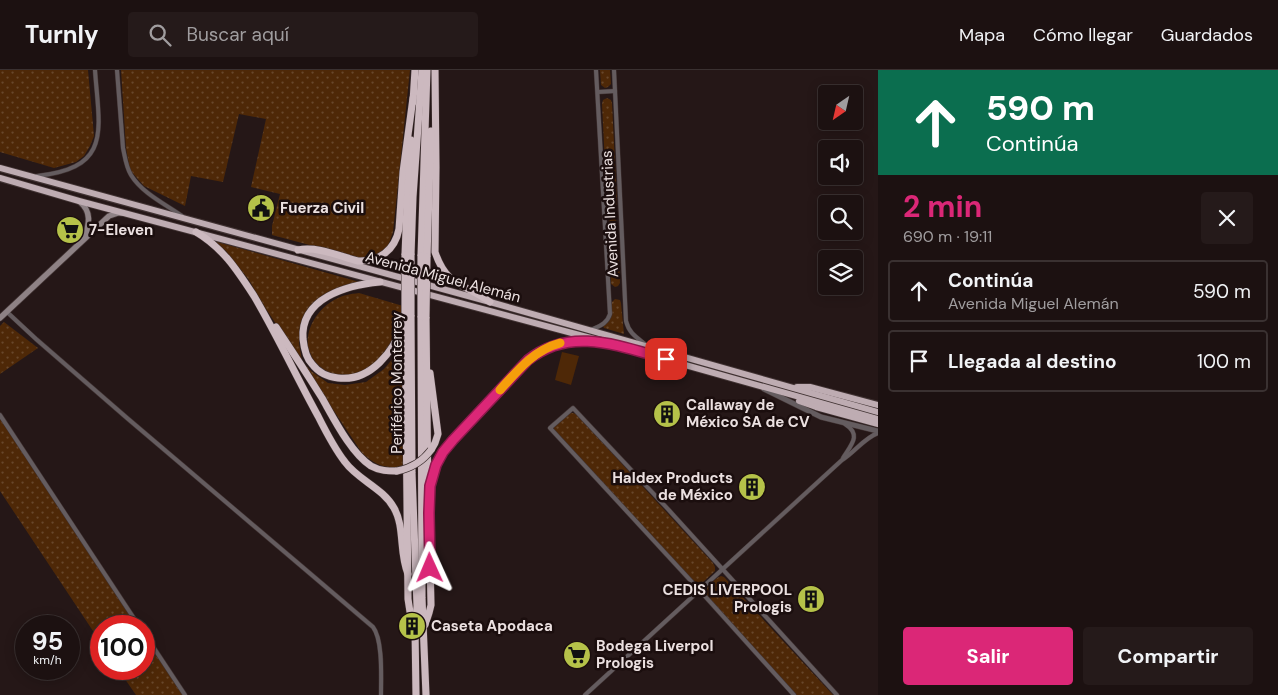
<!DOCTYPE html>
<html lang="es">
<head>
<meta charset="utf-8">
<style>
  body { margin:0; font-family:"DM Sans",sans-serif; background:#251a1a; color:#f1f3f6; height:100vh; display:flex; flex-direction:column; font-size:19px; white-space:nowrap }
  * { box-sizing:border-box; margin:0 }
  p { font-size:16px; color:#a09d9f }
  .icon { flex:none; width:28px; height:28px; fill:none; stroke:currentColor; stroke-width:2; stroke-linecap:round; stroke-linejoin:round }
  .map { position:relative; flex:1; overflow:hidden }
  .sheet { display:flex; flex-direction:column; background:#1c1111; width:400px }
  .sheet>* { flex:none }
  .hud { background:#0b6e4f; color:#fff; overflow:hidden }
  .needle { width:32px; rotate:214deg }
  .buttons { position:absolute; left:818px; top:15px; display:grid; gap:10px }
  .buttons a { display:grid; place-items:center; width:45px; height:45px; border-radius:5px; background:#1c1111; box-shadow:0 2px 12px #0003,0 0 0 1px #3a3131; font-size:25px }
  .speed { position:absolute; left:15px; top:545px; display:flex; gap:10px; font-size:25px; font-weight:700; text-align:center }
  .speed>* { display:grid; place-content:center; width:65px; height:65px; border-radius:50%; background:#1c1111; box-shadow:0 2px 12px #0003,0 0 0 1px #3a3131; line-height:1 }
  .speed small { font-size:12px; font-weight:400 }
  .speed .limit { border:8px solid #d22; background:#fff; color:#111 }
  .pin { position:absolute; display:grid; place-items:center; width:42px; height:42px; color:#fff; margin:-21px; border-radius:10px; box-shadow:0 2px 8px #0006 }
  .me { position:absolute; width:55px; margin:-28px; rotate:359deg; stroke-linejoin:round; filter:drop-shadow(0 0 4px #0008) }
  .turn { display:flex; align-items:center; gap:18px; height:105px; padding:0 25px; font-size:22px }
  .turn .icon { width:65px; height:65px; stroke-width:2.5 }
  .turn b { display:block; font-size:35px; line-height:42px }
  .round { display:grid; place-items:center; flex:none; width:52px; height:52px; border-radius:5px; background:#251a1a }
  .headline { display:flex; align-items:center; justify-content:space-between; height:85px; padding:0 25px }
  h1 { font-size:30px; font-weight:700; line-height:38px; color:#db2777 }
  .button { display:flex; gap:10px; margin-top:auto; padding:10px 25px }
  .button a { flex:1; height:58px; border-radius:5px; background:#db2777; color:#fff; font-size:20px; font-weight:700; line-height:58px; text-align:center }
  .button a+a { background:#251a1a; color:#f1f3f6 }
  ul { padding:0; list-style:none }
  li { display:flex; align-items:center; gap:15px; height:62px; margin:0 10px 8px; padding:0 15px; border:2px solid #3a3131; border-radius:5px }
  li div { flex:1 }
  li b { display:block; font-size:19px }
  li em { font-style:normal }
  header { display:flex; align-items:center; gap:30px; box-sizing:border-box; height:70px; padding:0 25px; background:#1c1111; border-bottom:1px solid #3a3131 }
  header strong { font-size:24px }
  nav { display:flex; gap:28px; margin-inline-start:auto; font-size:18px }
  .search { width:350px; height:45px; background:#251a1a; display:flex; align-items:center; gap:12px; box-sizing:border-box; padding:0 18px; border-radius:5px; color:#a09d9f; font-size:19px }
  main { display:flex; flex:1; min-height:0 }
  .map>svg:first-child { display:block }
</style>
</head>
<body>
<header>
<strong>Turnly</strong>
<div class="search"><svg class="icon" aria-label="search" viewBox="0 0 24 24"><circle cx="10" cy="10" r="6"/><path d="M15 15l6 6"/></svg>Buscar aquí</div>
<nav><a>Mapa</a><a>Cómo llegar</a><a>Guardados</a></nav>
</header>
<main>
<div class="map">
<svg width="878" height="625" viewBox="0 0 878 625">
  <defs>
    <pattern id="green-dots" width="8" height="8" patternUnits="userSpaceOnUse" patternTransform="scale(1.25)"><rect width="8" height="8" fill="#4e2807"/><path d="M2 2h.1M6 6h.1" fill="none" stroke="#68472b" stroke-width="1.8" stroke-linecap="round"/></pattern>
  </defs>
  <rect width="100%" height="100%" fill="#251717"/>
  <!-- green -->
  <g fill="url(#green-dots)">
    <path d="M0,0H88L94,66L90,76L84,86L76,92L54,98L0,82Z"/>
    <path d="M121,0H410L393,162L388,176L379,184L362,189L272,165V156L280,124L251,117L266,49L239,44L223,112L191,106L185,136L144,116L130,100L126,78Z"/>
    <path d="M600,0H610L611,14L608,17L605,18L601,15Z"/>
    <path d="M607,28L611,30L612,33L617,134L613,138L609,137L607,135L602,34L603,30Z"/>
    <path d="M613,148L616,150L617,153L620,213L618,216L615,217L611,214L608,154L609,151Z"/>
    <path d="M214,171L363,213L342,217L325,224L310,240L301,252L299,273L302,291L311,301L328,313L345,315L366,312L384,299L395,286L404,266V396C384,399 377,396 362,383L266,239L249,210L226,181Z"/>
    <path d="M359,223L403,236C401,255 394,270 382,285C379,288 376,294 372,296C369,299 365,300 362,302C359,303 355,306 351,306C333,309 314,297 309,280C303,260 319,237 336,229C343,225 351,224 359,223Z"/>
    <path d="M615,229L620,230L621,233L624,264L604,258L603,256C613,250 611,243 612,232Z"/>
    <path d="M4,252L38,278L0,304V256Z"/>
    <path d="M569,343H573L576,344L713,493L715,497V501L700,515L696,514L554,360V356Z"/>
    <path d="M0,348L138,556H101V573L0,421Z"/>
    <path d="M721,506L724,507L833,625H796L702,521L717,508Z"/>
    <path d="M144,566L183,625H136L118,599H144Z"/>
  </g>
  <!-- pitch -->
  <path fill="#4e2807" d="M562,282L579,286L571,315L555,310Z"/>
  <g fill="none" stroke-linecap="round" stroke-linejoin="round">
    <!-- minor casing -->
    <g stroke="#413333" stroke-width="5">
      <g id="minor">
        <path d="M117,0L123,78C125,87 126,97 131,105C142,123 165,134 182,146"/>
        <path d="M614,0L626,251C629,263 636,267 645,274"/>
        <path d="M598,22L615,21"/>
        <path d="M37,106C113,98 99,59 95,0"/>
        <path d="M7,242L36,269L127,348L373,557C383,570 381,607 381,625"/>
        <path d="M591,260C599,256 607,254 610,244L596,0"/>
        <path d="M0,345L139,556"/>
        <path d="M843,388C851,375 862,365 845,354"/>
        <path d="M144,563L185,625"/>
        <path d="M585,625L842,390C855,382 864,368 878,363"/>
        <path d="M794,625L703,524L550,358L573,338L666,437L837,625"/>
      </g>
    </g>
    <!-- tertiary casing -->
    <g stroke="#413333" stroke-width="6">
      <path id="tertiary" d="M764,319L821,347L878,361"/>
    </g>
    <!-- secondary casing -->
    <g stroke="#413333" stroke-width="7">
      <g id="secondary">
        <path d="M80,132C92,142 89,154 85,167"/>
        <path d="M0,248L109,146L118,143H122"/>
      </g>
    </g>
    <!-- trunk casing -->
    <g stroke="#413333" stroke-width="8">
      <g id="trunk">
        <path d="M0,98L490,232L878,342"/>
        <path d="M0,108L79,131L598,270"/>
        <path d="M607,273L878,349"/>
        <path d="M797,317H810L878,335"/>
        <path d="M799,331L816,337L878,354"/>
      </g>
    </g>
    <!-- motorway casing -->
    <g stroke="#413333" stroke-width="8">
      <g id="motorway">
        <path d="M435,0L436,97L435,182C447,218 465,213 490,232"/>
        <path d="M413,32L415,0"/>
        <path d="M196,162C223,178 237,200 254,226C277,265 296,306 318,346C326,362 334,378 345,392C358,410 383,418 394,438C405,457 399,483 408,504"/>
        <path d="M298,180C317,176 339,186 358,191C379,192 395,180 399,159L403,102L413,28"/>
        <path d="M405,185L407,134L411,70"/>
        <path d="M411,185L413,127L422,0"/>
        <path d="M421,186L427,0"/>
        <path d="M427,187L431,61"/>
        <path d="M380,212C347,215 300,228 303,269C304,278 306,288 312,294C318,302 328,307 338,308C371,312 394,281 403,254"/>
        <path d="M405,243L408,529L410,542L414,555"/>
        <path d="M411,245L412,403L417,536L415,558L416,625"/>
        <path d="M421,246L422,528L426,625"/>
        <path d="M276,257C292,281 307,304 322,328C334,349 351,383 371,396C380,401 388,401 397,401"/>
        <path d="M430,303L438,364L435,373L431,380"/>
        <path d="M431,415C432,405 435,396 440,387C452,368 468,353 483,338C502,318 524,287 550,277C569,268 590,271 610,274"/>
        <path d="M425,555L429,543L431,535L429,443L428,430L426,247"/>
      </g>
    </g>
    <!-- minor -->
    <use href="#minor" stroke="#645c5f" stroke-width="4"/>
    <!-- tertiary -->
    <use href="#tertiary" stroke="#645c5f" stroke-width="5"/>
    <!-- secondary -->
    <use href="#secondary" stroke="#8e8285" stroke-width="5.5"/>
    <!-- trunk -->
    <use href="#trunk" stroke="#beacb2" stroke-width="6"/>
    <!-- motorway -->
    <use href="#motorway" stroke="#ccb9bf" stroke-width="7"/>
    <!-- motorway-bridge casing -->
    <g stroke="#413333" stroke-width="8" stroke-linecap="butt">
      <g id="motorway-bridge">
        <path d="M405,243V185"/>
        <path d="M411,245V185"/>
        <path d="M421,246V186"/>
        <path d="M426,247L427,187"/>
        <path d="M397,401C412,398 422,392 431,380"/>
      </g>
    </g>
    <!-- motorway-bridge -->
    <use href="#motorway-bridge" stroke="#ccb9bf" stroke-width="7"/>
  </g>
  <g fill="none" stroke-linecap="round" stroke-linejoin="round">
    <!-- route casing -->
    <g stroke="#8e194d" stroke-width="12">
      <path id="route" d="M430,498L429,443L430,416L436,395L443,382L453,370L528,290C571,256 619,276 666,289"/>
    </g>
    <!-- route -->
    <use href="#route" stroke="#db2777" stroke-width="9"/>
    <!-- slow -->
    <path stroke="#f59e0b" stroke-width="9" d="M500,320C517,301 534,280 560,273"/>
  </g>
  <!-- icons -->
  <defs>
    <g id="civic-disc" transform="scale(1.4375)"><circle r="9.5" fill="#b5c249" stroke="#1b0e0e"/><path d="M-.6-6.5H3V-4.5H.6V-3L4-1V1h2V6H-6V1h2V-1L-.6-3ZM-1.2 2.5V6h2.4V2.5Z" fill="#111"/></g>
    <g id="supermarket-disc" transform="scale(1.4375)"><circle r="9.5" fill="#b5c249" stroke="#1b0e0e"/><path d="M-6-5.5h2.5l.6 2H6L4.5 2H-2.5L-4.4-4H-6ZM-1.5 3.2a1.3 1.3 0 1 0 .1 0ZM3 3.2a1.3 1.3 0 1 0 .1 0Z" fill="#111"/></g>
    <g id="building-disc" transform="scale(1.4375)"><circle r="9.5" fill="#b5c249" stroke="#1b0e0e"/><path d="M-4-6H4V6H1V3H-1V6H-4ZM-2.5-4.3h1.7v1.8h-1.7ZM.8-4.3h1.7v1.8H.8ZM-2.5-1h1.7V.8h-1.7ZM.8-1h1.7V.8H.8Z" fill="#111"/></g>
  </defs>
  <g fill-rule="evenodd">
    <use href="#civic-disc" x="261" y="138"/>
    <use href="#supermarket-disc" x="70" y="160"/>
    <use href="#building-disc" x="667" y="344"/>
    <use href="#building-disc" x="752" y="417"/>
    <use href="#building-disc" x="811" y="529"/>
    <use href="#building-disc" x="412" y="556"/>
    <use href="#supermarket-disc" x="577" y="585"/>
  </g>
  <g text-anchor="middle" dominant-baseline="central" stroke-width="5" stroke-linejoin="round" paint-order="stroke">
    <!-- poi labels -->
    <g font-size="15" font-weight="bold" fill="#ebe0e0" stroke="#1b0e0e" text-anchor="start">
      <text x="280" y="138">Fuerza Civil</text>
      <text x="89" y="160">7-Eleven</text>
      <text x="686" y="335">Callaway de<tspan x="686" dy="17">México SA de CV</tspan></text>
      <text x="733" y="408" text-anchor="end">Haldex Products<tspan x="733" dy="17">de México</tspan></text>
      <text x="792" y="520" text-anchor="end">CEDIS LIVERPOOL<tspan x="792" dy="17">Prologis</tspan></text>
      <text x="431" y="556">Caseta Apodaca</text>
      <text x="596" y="576">Bodega Liverpol<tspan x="596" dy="17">Prologis</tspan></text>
    </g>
    <!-- street labels -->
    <g font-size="15" fill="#ebe0e0" stroke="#1b0e0e">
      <text transform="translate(610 144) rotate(-93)">Avenida Industrias</text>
      <text transform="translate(443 207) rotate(15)">Avenida Miguel Alemán</text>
      <text transform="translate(397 313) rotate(-90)">Periférico Monterrey</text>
    </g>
  </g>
</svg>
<div class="buttons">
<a><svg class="needle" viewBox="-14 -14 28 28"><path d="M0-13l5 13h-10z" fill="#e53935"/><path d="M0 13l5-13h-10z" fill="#a09d9f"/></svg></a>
<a><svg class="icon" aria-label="sound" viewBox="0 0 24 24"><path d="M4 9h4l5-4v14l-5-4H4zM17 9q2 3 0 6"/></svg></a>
<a><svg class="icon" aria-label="search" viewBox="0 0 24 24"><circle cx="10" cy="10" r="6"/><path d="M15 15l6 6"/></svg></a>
<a><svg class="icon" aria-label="layers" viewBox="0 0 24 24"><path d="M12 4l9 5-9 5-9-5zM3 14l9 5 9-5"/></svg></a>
</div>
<div class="speed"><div>95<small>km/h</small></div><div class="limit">100</div></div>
<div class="pin" style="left:666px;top:289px;background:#d93025"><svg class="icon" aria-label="arrive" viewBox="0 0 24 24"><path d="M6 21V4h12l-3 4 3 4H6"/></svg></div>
<svg class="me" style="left:430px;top:498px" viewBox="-20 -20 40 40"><path d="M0-17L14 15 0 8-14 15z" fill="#db2777" stroke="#fff" stroke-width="4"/></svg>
</div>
<section class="sheet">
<div class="hud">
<div class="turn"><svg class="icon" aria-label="ahead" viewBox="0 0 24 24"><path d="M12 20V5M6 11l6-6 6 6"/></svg><div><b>590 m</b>Continúa</div></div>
</div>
<div class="headline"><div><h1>2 min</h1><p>690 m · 19:11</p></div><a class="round"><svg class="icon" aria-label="close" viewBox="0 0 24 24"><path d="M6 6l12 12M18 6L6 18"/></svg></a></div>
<ul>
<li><svg class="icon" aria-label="ahead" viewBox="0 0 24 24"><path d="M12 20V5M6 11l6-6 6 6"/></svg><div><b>Continúa</b><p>Avenida Miguel Alemán</p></div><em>590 m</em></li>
<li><svg class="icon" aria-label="arrive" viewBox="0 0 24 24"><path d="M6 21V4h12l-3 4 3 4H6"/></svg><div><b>Llegada al destino</b></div><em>100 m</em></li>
</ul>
<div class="button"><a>Salir</a><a>Compartir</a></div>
</section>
</main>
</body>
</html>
